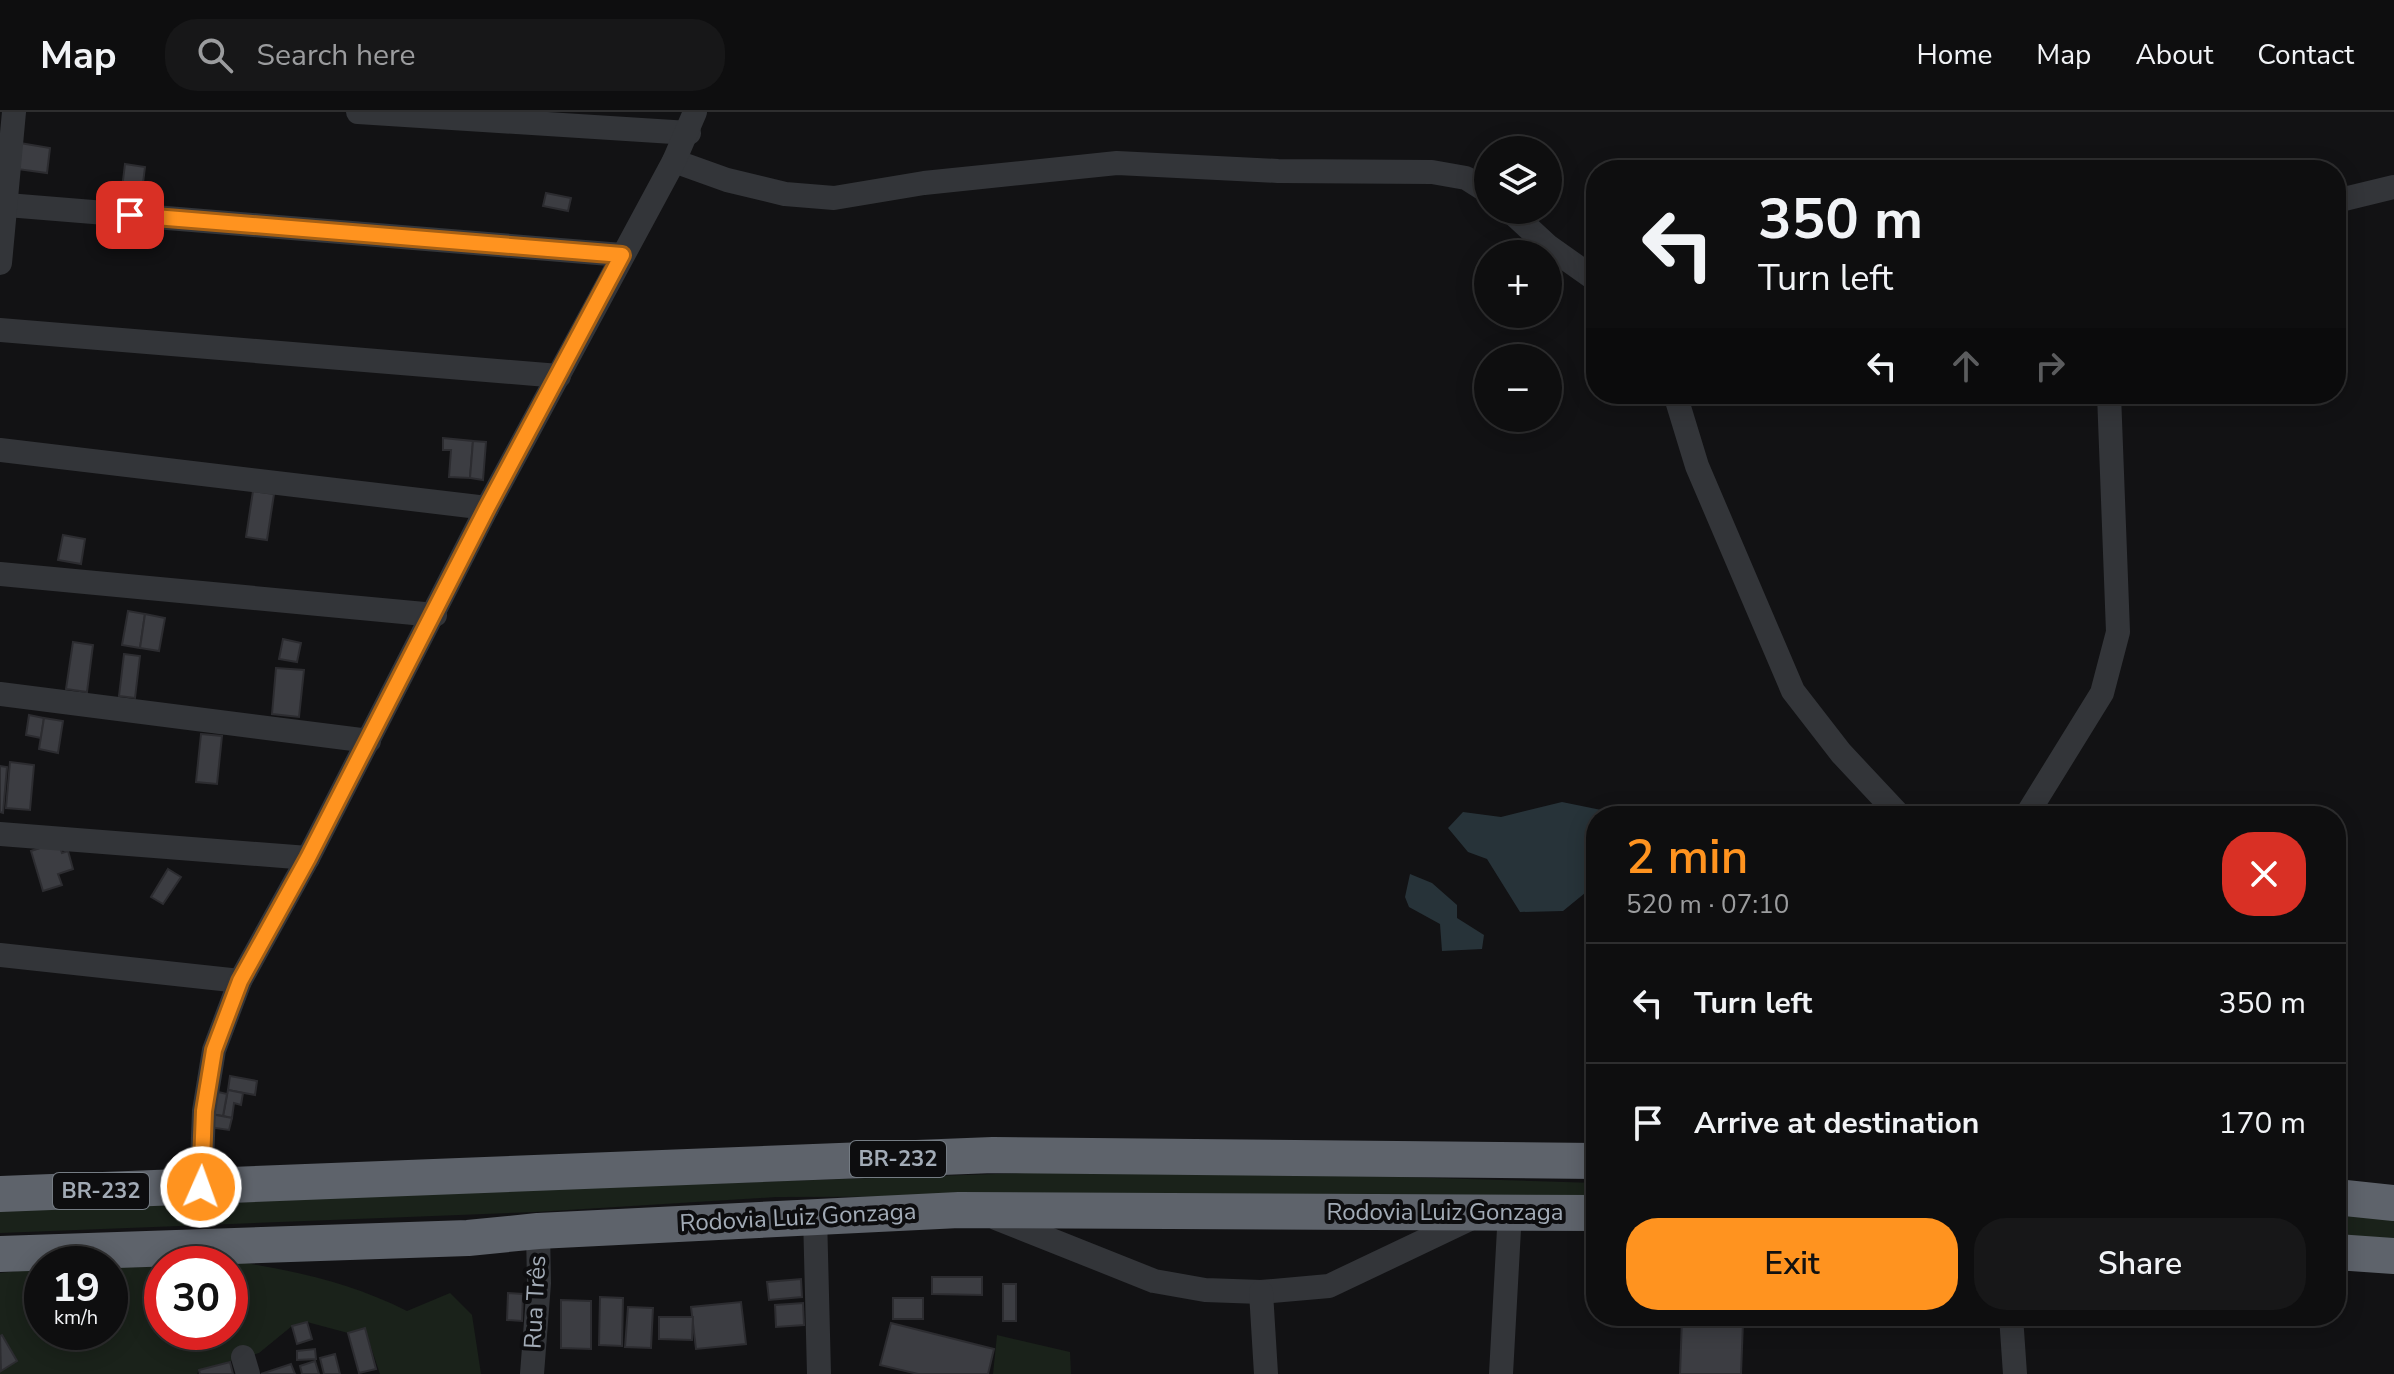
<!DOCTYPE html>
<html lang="en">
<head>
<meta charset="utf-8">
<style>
  body { margin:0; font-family:"Nunito Sans",sans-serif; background:#171718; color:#f1f3f6; height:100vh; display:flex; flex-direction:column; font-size:30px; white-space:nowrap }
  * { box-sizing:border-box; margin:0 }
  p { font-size:26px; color:#9b9c9e }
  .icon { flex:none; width:44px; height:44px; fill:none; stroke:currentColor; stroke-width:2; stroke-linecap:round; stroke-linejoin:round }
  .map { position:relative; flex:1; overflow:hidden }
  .side { position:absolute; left:1586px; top:694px; width:760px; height:520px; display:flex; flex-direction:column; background:#0e0e0f; border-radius:32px; box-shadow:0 4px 20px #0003,0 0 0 2px #2e2e2f }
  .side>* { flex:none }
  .top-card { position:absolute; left:1586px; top:48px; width:760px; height:244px; border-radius:32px; box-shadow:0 4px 20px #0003,0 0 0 2px #2e2e2f; background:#0e0e0f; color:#f1f3f6; overflow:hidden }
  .controls { position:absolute; left:1474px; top:24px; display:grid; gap:16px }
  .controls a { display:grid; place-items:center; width:88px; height:88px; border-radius:50%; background:#0e0e0f; box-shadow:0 4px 20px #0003,0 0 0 2px #2e2e2f; font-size:40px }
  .speed { position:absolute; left:24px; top:1134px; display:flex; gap:16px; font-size:40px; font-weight:700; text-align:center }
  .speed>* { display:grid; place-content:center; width:104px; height:104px; border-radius:50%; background:#0e0e0f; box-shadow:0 4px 20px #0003,0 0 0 2px #2e2e2f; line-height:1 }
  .speed small { font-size:20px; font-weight:400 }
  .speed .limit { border:12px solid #d22; background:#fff; color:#111 }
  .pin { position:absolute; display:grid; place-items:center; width:68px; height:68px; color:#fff; margin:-34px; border-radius:16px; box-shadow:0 4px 12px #0006 }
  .me { position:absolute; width:88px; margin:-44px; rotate:2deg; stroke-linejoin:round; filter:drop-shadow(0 0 6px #0008) }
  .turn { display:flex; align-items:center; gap:28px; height:168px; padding:0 40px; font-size:36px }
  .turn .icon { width:104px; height:104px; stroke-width:2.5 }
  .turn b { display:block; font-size:56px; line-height:68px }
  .lanes { display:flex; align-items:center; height:76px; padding:0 40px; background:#0003; justify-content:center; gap:40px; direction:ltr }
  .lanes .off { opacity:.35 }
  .round { display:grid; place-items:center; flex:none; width:84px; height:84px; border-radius:32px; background:#171718 }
  .overview { display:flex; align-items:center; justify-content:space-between; height:136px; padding:0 40px }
  h1 { font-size:48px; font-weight:600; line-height:60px; color:#ff931f }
  .action { display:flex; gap:16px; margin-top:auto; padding:16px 40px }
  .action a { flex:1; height:92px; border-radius:32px; background:#ff931f; color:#111; font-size:32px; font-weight:600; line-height:92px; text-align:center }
  .action a+a { background:#171718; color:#f1f3f6 }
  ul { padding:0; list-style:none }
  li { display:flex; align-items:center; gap:24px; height:120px; padding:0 40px; border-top:2px solid #2e2e2f }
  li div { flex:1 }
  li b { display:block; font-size:30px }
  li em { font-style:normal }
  header { display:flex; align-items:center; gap:48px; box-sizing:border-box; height:112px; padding:0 40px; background:#0e0e0f; border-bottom:2px solid #2e2e2f }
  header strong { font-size:38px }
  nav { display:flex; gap:44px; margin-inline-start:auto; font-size:28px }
  .search { width:560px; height:72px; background:#171718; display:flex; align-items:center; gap:20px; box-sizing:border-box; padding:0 28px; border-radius:32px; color:#9b9c9e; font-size:30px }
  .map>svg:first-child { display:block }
</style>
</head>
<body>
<header>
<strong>Map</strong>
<div class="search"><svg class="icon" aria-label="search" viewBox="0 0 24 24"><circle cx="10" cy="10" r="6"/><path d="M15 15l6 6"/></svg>Search here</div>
<nav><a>Home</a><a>Map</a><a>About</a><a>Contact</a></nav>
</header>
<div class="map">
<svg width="2394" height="1262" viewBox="0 0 2394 1262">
  <rect width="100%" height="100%" fill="#121214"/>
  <!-- green -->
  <g fill="#1a221a" fill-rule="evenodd">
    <path d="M1145,1057L1596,1071V1089L1343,1083L776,1085L536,1100L0,1121V1095Z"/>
    <path d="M2336,1096L2394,1102V1128L2336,1125Z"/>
    <path d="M232,1149C293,1158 352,1171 407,1199L450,1181L472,1203L481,1262H380L365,1217L348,1221L307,1210L292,1214L259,1241L199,1258L197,1262H0V1161L42,1156V1220H110V1153ZM162,1152H230V1220H162Z"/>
    <path d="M997,1223L1070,1240L1071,1262H993Z"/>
  </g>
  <!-- water -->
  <g fill="#273339">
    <path d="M1562,690L1616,701L1596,704V772L1563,799L1520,800L1487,747L1468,740L1448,716L1463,700L1501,705Z"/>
    <path d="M1410,762L1432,771L1457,793V806L1484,823L1482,837L1442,839L1440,812L1409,795L1405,785Z"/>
  </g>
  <!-- building -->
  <g fill="#3c3d42" stroke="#2c2c30" stroke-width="2">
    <path d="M20,31L50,36L47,61L17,57Z"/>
    <path d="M125,52L145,55L141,87L121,85Z"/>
    <path d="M546,81L571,86L568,99L543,94Z"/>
    <path d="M443,326L473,329L470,366L449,365L451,338H443Z"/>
    <path d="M473,329L486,330L483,368L470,366Z"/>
    <path d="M253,379L274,382L267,428L246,425Z"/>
    <path d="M63,423L85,427L81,452L58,448Z"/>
    <path d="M128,499L145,502L140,536L122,533Z"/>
    <path d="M145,502L165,506L159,539L140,536Z"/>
    <path d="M283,527L301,531L297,550L279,547Z"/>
    <path d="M73,530L93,533L87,580L66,577Z"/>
    <path d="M124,542L140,544L135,586L119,584Z"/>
    <path d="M276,556L304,558L299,605L272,602Z"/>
    <path d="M29,603L44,606L41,626L26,623Z"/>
    <path d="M44,606L63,609L58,641L39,637Z"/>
    <path d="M201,622L222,624L217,672L196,670Z"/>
    <path d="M10,650L34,653L30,698L6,696Z"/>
    <path d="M0,654L7,655L3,701L0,700Z"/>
    <path d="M58,730L62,741L68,739L73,757L58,762L62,773L43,779L31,739Z"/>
    <path d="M168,757L181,765L163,792L151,785Z"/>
    <path d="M230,964L257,969L255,983L228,978Z"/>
    <path d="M228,978L243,981L241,993L234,991L232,1006L223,1004Z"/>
    <path d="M214,979L227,982L223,1004L211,1002Z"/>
    <path d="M211,1002L232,1006L229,1018L208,1015Z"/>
    <path d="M932,1165H982V1183L932,1182Z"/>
    <path d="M801,1167L802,1185L769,1188L767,1170Z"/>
    <rect x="1003" y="1172" width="13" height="37"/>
    <path d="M508,1181L523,1182L522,1209L507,1208Z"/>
    <path d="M600,1185L623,1186L622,1234L599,1233Z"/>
    <rect x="893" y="1186" width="30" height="21"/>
    <path d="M561,1188L591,1189V1237L561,1236Z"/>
    <path d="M741,1190L746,1232L696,1237L691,1195Z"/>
    <path d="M803,1191L804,1213L776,1215L775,1193Z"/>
    <path d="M628,1195L653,1196L651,1236L625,1235Z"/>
    <path d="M659,1205H693L692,1228L659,1227Z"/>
    <path d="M1682,1207L1743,1210L1741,1262H1680Z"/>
    <path d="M307,1210L312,1227L297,1232L292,1214Z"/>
    <path d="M891,1211L994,1237L988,1262H918L880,1253Z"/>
    <path d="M365,1216L376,1257L359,1261L348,1221Z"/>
    <path d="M2,1223L17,1249L1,1259L0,1224Z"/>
    <path d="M315,1237L316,1247L297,1248V1239Z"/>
    <path d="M335,1242L340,1262H324L320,1246Z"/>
    <path d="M315,1249L319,1262H302L300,1254Z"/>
    <path d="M230,1250L233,1262H200L199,1258Z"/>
    <path d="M291,1252L295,1262H261Z"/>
  </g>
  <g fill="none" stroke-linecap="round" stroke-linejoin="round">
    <!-- minor -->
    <g stroke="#333539" stroke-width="24">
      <path d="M358,0L689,21"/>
      <path d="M674,49L727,68L785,82L834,86L924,71L1117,51L1278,59L1432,60L1466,66L1488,80"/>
      <path d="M2336,89L2394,75"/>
      <path d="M7,93L622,143"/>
      <path d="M1509,98L1548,134L1596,168"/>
      <path d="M0,151L14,0"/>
      <path d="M0,218L559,264"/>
      <path d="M1675,282L1697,354L1793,579L1841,641L1900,704"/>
      <path d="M0,338L487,396"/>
      <path d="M0,462L435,503"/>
      <path d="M0,582L369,629"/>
      <path d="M2026,704L2102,581L2118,520L2109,282"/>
      <path d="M0,722L308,746"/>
      <path d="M0,843L240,869"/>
      <path d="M201,1075L204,999L214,938L240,869L308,746L487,396L674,49L695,0"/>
      <path d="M815,1103L819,1262"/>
      <path d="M996,1106L1154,1169L1205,1178L1261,1180L1329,1174L1474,1105"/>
      <path d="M1261,1180L1266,1262"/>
      <path d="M2011,1204L2015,1262"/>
      <path d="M243,1245L248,1262"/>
      <path d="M532,1262L539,1171L538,1119"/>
      <path d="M1501,1262L1510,1099"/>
    </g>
    <!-- highway -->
    <g stroke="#5e636b" stroke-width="36">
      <path d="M0,1082L993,1043L1596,1049"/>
      <path d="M2336,1085L2394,1091"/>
      <path d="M2336,1140L2394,1144"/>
      <path d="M0,1142L468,1126L538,1119L959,1098L1596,1101"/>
    </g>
  </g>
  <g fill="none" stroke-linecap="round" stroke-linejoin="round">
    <!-- route casing -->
    <g stroke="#a66014" stroke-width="20">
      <path id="route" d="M130,103L622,143L487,396L308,746L240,869L214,938L204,999L201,1075"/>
    </g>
    <!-- route -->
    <use href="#route" stroke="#ff931f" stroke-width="14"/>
  </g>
  <g text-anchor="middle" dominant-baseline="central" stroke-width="8" stroke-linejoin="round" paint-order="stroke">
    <!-- shield labels -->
    <g fill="#0d0d0f" stroke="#757c84" stroke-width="2">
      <rect x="850" y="1029" width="96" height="36" rx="6"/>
      <rect x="53" y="1061" width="96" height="36" rx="6"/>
    </g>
    <g font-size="22" font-weight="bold" fill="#a2abb6">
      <text x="898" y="1047">BR-232</text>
      <text x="101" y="1079">BR-232</text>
    </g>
    <!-- street labels -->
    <g font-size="24" fill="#a2abb6" stroke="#0d0d0f">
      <text x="1445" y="1100">Rodovia Luiz Gonzaga</text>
      <text transform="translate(798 1105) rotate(-3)">Rodovia Luiz Gonzaga</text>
      <text transform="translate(535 1190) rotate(-87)">Rua Três</text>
    </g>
  </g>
</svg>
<div class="controls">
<a><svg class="icon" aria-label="layers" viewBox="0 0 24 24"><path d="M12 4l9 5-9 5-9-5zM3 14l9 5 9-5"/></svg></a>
<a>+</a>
<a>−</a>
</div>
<div class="speed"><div>19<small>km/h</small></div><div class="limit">30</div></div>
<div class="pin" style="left:130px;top:103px;background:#d93025"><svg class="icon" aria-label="arrive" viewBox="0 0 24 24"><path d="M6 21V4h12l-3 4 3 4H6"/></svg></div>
<svg class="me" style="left:201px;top:1075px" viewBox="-20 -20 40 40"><circle r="17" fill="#ff931f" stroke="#fff" stroke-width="3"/><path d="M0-11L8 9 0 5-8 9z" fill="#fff"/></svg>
<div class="top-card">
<div class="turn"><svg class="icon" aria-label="left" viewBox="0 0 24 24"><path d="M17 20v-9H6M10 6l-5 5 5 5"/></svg><div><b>350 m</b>Turn left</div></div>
<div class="lanes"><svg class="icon" aria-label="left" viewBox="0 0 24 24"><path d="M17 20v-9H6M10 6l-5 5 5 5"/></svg><svg class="icon off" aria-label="ahead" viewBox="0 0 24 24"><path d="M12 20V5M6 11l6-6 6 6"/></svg><svg class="icon off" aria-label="right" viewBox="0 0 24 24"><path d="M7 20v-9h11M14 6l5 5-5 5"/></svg></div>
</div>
<section class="side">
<div class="overview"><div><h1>2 min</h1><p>520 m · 07:10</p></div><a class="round" style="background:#d93025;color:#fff"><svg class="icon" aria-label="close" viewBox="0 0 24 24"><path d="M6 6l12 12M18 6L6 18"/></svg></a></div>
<ul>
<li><svg class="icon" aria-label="left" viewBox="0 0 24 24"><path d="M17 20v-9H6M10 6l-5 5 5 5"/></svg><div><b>Turn left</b></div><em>350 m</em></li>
<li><svg class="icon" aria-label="arrive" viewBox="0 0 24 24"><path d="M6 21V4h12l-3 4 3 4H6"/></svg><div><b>Arrive at destination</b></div><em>170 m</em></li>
</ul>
<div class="action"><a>Exit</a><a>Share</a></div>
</section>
</div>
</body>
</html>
